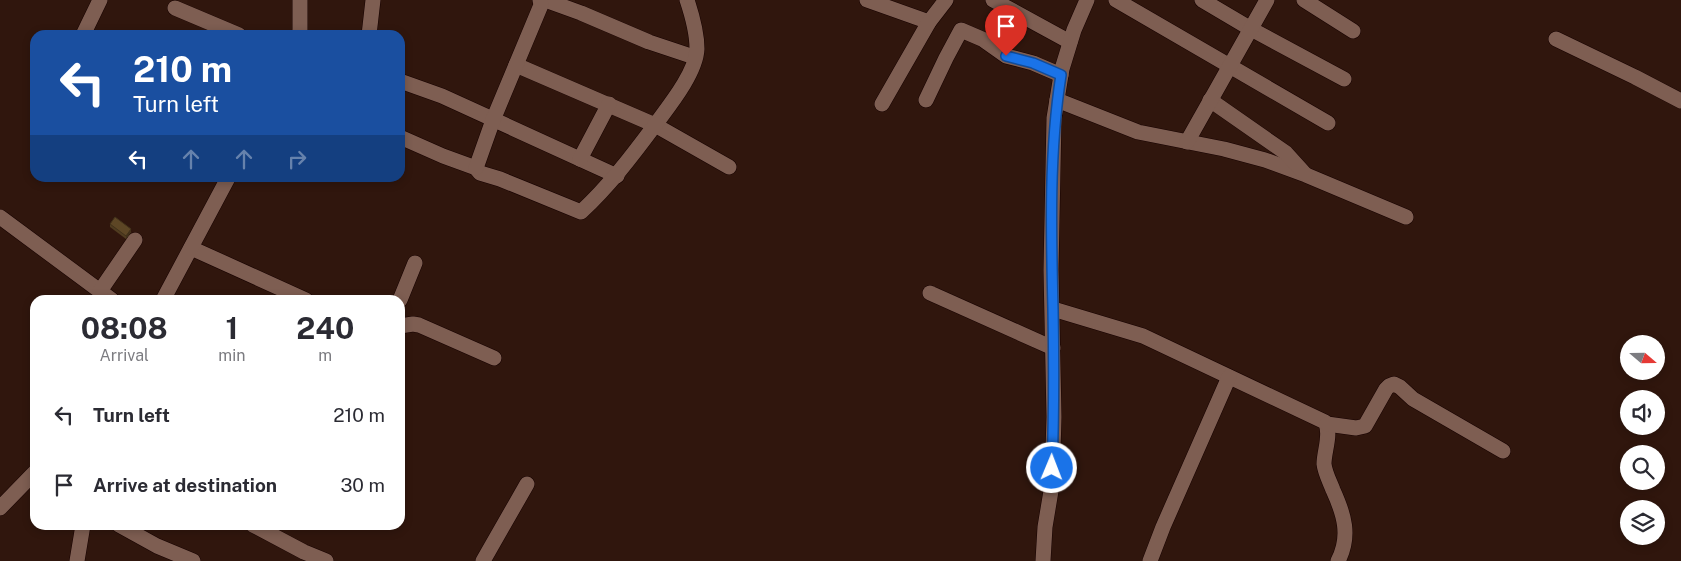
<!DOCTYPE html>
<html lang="en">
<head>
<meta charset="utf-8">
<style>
  body { margin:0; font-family:"Public Sans",sans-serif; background:#f2f2f3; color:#2b2b33; height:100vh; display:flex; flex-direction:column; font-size:19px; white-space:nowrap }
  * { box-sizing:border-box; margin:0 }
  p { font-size:16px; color:#7c7c81 }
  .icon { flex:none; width:28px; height:28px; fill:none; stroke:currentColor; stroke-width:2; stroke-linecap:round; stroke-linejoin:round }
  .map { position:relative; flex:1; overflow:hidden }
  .drawer { position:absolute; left:30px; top:295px; width:375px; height:235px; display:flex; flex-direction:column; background:#fff; border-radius:15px; box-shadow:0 2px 8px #0003 }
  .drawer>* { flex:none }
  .hud { position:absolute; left:30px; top:30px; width:375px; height:152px; border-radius:15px; box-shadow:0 2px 8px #0003; background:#1a4fa0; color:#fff; overflow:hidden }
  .needle { width:32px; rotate:110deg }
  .fabs { position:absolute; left:1620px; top:335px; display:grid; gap:10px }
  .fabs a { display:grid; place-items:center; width:45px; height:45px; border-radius:50%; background:#fff; box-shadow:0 2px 8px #0003; font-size:25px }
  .pin { position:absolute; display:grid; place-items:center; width:42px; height:42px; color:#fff; margin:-51px -21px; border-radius:50% 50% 50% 0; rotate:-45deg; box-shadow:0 0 5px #0007 }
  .pin .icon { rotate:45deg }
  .me { position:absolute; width:55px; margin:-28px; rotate:1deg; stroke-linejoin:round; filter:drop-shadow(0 0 4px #0008) }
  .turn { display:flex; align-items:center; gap:18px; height:105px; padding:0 20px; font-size:22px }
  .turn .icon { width:65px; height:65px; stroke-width:2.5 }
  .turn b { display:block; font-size:35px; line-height:42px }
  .lanes { display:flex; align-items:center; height:48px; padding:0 20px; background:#0003; justify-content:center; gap:25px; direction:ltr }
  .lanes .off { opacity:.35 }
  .eta { display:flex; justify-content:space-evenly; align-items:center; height:85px; text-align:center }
  .eta b { font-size:30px; font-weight:700; line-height:35px }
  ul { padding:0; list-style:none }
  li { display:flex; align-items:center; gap:15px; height:70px; padding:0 20px }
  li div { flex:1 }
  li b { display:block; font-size:19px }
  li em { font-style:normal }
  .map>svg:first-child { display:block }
</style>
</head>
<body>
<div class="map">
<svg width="1681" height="561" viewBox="0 0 1681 561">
  <rect width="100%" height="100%" fill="#30160d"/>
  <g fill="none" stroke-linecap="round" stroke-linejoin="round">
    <!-- minor casing -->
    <g stroke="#170200" stroke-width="16">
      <g id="minor">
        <path d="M545,0L581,13L649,42L694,57"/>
        <path d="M867,0L929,22"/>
        <path d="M993,0L1070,42"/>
        <path d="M1116,0L1328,123"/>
        <path d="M1202,0L1251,29L1344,79"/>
        <path d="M1304,0L1353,31"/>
        <path d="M175,8L239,35"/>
        <path d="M83,35L100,0"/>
        <path d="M298,35L300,32V0"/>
        <path d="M369,35L373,0"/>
        <path d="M1556,39L1635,77L1681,101"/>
        <path d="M516,65L655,125L729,167"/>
        <path d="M400,81L442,96L617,176"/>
        <path d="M926,100L946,58L961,30L982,39L1006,56L1033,63L1061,75"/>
        <path d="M1057,100L1138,132L1224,149L1265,160L1306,175L1406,217"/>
        <path d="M1210,100L1286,153L1305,174"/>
        <path d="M882,104L929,22L946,0"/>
        <path d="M400,137L443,156L476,168L480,173L500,179L581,212C609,186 632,156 655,125C669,106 696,73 697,49C697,33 692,15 687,0"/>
        <path d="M1187,142L1267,0"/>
        <path d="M580,159L609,104"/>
        <path d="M476,168L493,120L541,5L540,0"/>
        <path d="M0,217L112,300"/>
        <path d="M191,248L306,300"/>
        <path d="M100,291L135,240"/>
        <path d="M930,293L1053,348"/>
        <path d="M163,300L228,178"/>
        <path d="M400,300L415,263"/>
        <path d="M1053,309L1143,336L1325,422C1332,433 1324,451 1324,464C1325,473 1330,482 1333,490C1344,514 1351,536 1338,561"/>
        <path d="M400,326L413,324L419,325L494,358"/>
        <path d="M1327,424L1356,428L1365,426L1386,389L1389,386L1394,384L1400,387L1413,399L1503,451"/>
        <path d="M0,508L35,472"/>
        <path d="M119,525L157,546L193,561"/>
        <path d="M253,525L304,552L326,561"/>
        <path d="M77,561L83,525"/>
        <path d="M483,561L527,484"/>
        <path d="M1043,561L1045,527L1052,485L1054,417L1051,270L1054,118L1062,69L1074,30L1087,0"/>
        <path d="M1150,561L1163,527L1229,377"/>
      </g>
    </g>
    <!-- minor -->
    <use href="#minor" stroke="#7e5e52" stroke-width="15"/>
  </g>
  <!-- wall -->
  <path fill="#503c20" d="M110,224L131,232L126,239L110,227Z"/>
  <!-- shaded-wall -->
  <path fill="#41311a" d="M131,229V232L126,239V236Z"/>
  <!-- building -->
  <path fill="#5d4625" stroke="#41311a" d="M115,217L131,229L126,236L110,224Z"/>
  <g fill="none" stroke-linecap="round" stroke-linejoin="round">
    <!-- route casing -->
    <g stroke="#114b97" stroke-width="12">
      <path id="route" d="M1006,56L1033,63L1061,75C1049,152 1051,231 1053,309C1054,362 1054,415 1052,468"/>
    </g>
    <!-- route -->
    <use href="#route" stroke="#1a73e8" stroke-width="9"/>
  </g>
</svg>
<div class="fabs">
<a><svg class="needle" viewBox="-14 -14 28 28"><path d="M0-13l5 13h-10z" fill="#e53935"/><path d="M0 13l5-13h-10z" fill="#7c7c81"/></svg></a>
<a><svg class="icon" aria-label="sound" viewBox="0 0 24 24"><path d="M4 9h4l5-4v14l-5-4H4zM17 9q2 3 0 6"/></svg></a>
<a><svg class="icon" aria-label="search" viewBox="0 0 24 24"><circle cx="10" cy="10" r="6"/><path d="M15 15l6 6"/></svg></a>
<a><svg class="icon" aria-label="layers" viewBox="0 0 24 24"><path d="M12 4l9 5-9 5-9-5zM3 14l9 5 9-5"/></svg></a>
</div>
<div class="pin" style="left:1006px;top:56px;background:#d93025"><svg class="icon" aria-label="arrive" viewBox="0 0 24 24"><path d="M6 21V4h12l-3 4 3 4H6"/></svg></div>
<svg class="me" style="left:1052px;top:468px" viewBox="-20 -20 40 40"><circle r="17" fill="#1a73e8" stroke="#fff" stroke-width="3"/><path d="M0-11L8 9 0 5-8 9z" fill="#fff"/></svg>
<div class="hud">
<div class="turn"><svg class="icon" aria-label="left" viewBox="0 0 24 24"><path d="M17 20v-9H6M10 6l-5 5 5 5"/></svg><div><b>210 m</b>Turn left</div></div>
<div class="lanes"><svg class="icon" aria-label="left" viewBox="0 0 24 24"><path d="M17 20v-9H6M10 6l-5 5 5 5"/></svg><svg class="icon off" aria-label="ahead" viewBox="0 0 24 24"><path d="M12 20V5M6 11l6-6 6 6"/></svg><svg class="icon off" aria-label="ahead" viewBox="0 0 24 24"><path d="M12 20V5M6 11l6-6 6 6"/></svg><svg class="icon off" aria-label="right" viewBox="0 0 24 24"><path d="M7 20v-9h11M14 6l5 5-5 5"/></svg></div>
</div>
<section class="drawer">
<div class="eta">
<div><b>08:08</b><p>Arrival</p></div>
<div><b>1</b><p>min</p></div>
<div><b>240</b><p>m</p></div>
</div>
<ul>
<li><svg class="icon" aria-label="left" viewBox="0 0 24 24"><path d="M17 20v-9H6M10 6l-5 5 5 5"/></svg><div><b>Turn left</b></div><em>210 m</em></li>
<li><svg class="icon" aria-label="arrive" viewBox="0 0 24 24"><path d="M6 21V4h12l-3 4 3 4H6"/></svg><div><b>Arrive at destination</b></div><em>30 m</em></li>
</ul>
</section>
</div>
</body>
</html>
